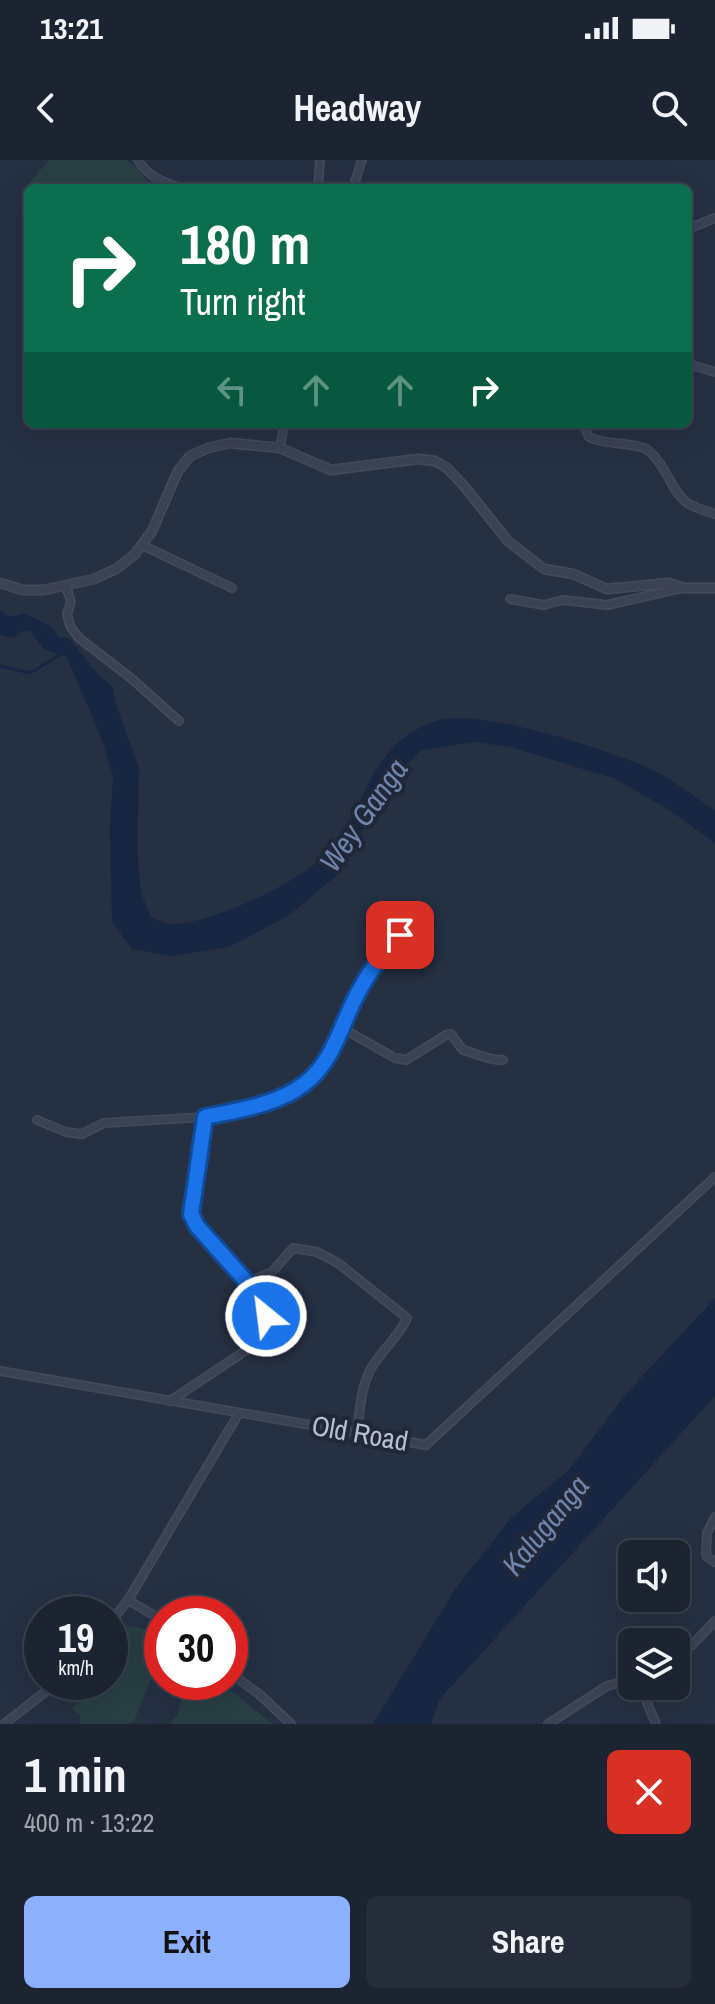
<!DOCTYPE html>
<html lang="en">
<head>
<meta charset="utf-8">
<style>
  body { margin:0; font-family:"Archivo Narrow",sans-serif; background:#252c3a; color:#f1f3f6; height:100vh; display:flex; flex-direction:column; font-size:30px; white-space:nowrap }
  * { box-sizing:border-box; margin:0 }
  p { font-size:26px; color:#a0a4ac }
  .icon { flex:none; width:44px; height:44px; fill:none; stroke:currentColor; stroke-width:2; stroke-linecap:round; stroke-linejoin:round }
  .map { position:relative; height:1564px; overflow:hidden }
  .drawer { display:flex; flex-direction:column; background:#1c2432; flex:1 }
  .drawer>* { flex:none }
  .banner { position:absolute; left:24px; top:24px; width:668px; height:244px; border-radius:12px; box-shadow:0 8px 32px #0002,0 0 0 2px #3a414d; background:#0b6e4f; color:#fff; overflow:hidden }
  .tools { position:absolute; left:618px; top:1380px; display:grid; gap:16px }
  .tools a { display:grid; place-items:center; width:72px; height:72px; border-radius:12px; background:#1c2432; box-shadow:0 8px 32px #0002,0 0 0 2px #3a414d; font-size:40px }
  .speed { position:absolute; left:24px; top:1436px; display:flex; gap:16px; font-size:40px; font-weight:700; text-align:center }
  .speed>* { display:grid; place-content:center; width:104px; height:104px; border-radius:50%; background:#1c2432; box-shadow:0 8px 32px #0002,0 0 0 2px #3a414d; line-height:1 }
  .speed small { font-size:20px; font-weight:400 }
  .speed .limit { border:12px solid #d22; background:#fff; color:#111 }
  .pin { position:absolute; display:grid; place-items:center; width:68px; height:68px; color:#fff; margin:-34px; border-radius:16px; box-shadow:0 4px 12px #0006 }
  .me { position:absolute; width:88px; margin:-44px; rotate:331deg; stroke-linejoin:round; filter:drop-shadow(0 0 6px #0008) }
  .turn { display:flex; align-items:center; gap:28px; height:168px; padding:0 24px; font-size:36px }
  .turn .icon { width:104px; height:104px; stroke-width:2.5 }
  .turn b { display:block; font-size:56px; line-height:68px }
  .lanes { display:flex; align-items:center; height:76px; padding:0 24px; background:#0003; justify-content:center; gap:40px; direction:ltr }
  .lanes .off { opacity:.35 }
  .round { display:grid; place-items:center; flex:none; width:84px; height:84px; border-radius:12px; background:#252c3a }
  .overview { display:flex; align-items:center; justify-content:space-between; height:136px; padding:0 24px }
  h1 { font-size:48px; font-weight:700; line-height:60px }
  .cta { display:flex; gap:16px; margin-top:auto; padding:16px 24px }
  .cta a { flex:1; height:92px; border-radius:12px; background:#8cb0fc; color:#111; font-size:32px; font-weight:700; line-height:92px; text-align:center }
  .cta a+a { background:#252c3a; color:#f1f3f6 }
  .status { display:flex; justify-content:space-between; align-items:center; height:56px; padding:0 40px; background:#1c2432; direction:ltr }
  .status svg { height:22px; fill:currentColor }
  header { display:flex; justify-content:space-between; align-items:center; height:104px; padding:0 24px; background:#1c2432; font-size:36px; font-weight:700 }
  .map>svg:first-child { display:block }
</style>
</head>
<body>
<div class="status"><b>13:21</b><svg viewBox="0 0 49 12"><path d="M0 12V9h3v3zM5 12V6h3v6zM10 12V3h3v9zM15 12V0h3v12zM26 1h20v11H26zM47 4h2v5h-2z"/></svg></div>
<header><svg class="icon" aria-label="back" viewBox="0 0 24 24"><path d="M15 5l-7 7 7 7"/></svg>Headway<svg class="icon" aria-label="search" viewBox="0 0 24 24"><circle cx="10" cy="10" r="6"/><path d="M15 15l6 6"/></svg></header>
<div class="map">
<svg width="715" height="1564" viewBox="0 0 715 1564">
  <rect width="100%" height="100%" fill="#253043"/>
  <!-- green -->
  <g fill="#283f44">
    <path d="M49,0H127L139,10L148,23L147,28H28V68L23,66V30Z"/>
    <path d="M124,1464L162,1474V1509L150,1521L134,1561L129,1564H80V1555L70,1548L80,1542L81,1534L75,1522H110V1480Z"/>
    <path d="M185,1522H220L273,1564H169L178,1554Z"/>
  </g>
  <!-- water -->
  <g fill="#172642">
    <path d="M0,450C8,458 14,457 24,453L50,466L60,478H69C83,494 95,515 113,527L116,545L139,608L137,690L141,733L151,757C158,760 166,764 174,764C213,763 306,720 331,689C371,642 367,585 436,561C477,547 600,588 642,605C668,615 692,636 715,650V683L669,650L616,619L510,587L475,582L422,590L394,616L335,717L288,756L229,787L172,796L132,789L112,762L110,670L113,616L103,583L67,497L44,489L30,471H22L14,478L0,475Z"/>
    <path d="M715,1138V1236L439,1540L431,1564H373L456,1428L512,1357L569,1310L627,1233Z"/>
  </g>
  <g fill="none" stroke-linecap="round" stroke-linejoin="round">
    <!-- stream -->
    <path stroke="#172642" stroke-width="3" d="M0,506L30,513L63,493"/>
    <!-- minor casing -->
    <g stroke="#444b5c" stroke-width="10">
      <g id="minor">
        <path d="M138,0C148,17 163,22 181,28"/>
        <path d="M318,28L320,0"/>
        <path d="M353,28L362,0"/>
        <path d="M688,69L715,58"/>
        <path d="M688,204L715,212"/>
        <path d="M583,264L589,277C605,286 636,281 649,291C666,305 670,329 686,342C694,348 706,351 715,354"/>
        <path d="M280,288L284,264"/>
        <path d="M142,385L232,428"/>
        <path d="M66,426L71,442L67,454L70,466L79,478L132,519L179,561"/>
        <path d="M510,439L544,445L563,440L607,445L682,428"/>
        <path d="M342,868L395,898L406,900L446,875L451,874L463,890C477,893 489,901 503,900"/>
        <path d="M37,960L66,972L82,974L104,963L205,957"/>
        <path d="M248,1122L272,1112L293,1088L317,1092L338,1103L407,1158C399,1176 385,1187 374,1204C361,1222 360,1250 357,1271"/>
        <path d="M0,1211L426,1285L715,1017"/>
        <path d="M170,1241L251,1187L266,1156L261,1138L197,1066L191,1054L205,957C238,950 277,945 304,924C335,901 342,862 359,829C371,809 384,792 400,775"/>
        <path d="M715,1357L707,1373L706,1396L715,1402"/>
        <path d="M128,1440L162,1460"/>
        <path d="M110,1463L128,1440L239,1253"/>
        <path d="M676,1496L692,1485L715,1461"/>
        <path d="M230,1513L259,1534L291,1564"/>
        <path d="M640,1526L656,1564"/>
        <path d="M4,1564L58,1522"/>
        <path d="M548,1564L607,1526L632,1519"/>
      </g>
    </g>
    <!-- tertiary casing -->
    <g stroke="#444b5c" stroke-width="11">
      <path id="tertiary" d="M0,423L23,430H44L94,419L116,409L135,394L152,371L178,311L190,296L208,288L230,283L280,288L331,310L418,299L435,301L447,308L464,326L508,381L544,409L573,414L607,429L669,423L684,428H715"/>
    </g>
    <!-- minor -->
    <use href="#minor" stroke="#3a4253" stroke-width="7"/>
    <!-- tertiary -->
    <use href="#tertiary" stroke="#3a4253" stroke-width="8"/>
  </g>
  <g fill="none" stroke-linecap="round" stroke-linejoin="round">
    <!-- route casing -->
    <g stroke="#114b97" stroke-width="20">
      <path id="route" d="M266,1156L261,1138L197,1066L191,1054L205,957C238,950 277,945 304,924C335,901 341,862 360,829C371,809 384,792 400,775"/>
    </g>
    <!-- route -->
    <use href="#route" stroke="#1a73e8" stroke-width="14"/>
  </g>
  <g text-anchor="middle" dominant-baseline="central" stroke-width="8" stroke-linejoin="round" paint-order="stroke">
    <!-- street labels -->
    <g font-size="28" fill="#b7becd" stroke="#1f2738">
      <text transform="translate(360 1273) rotate(10)">Old Road</text>
    </g>
    <!-- water labels -->
    <g font-size="30" font-style="italic" fill="#6f85ad" stroke="#1f2738">
      <text transform="translate(363 655) rotate(-55)">Wey Ganga</text>
      <text transform="translate(545 1365) rotate(-51)">Kaluganga</text>
    </g>
  </g>
</svg>
<div class="tools">
<a><svg class="icon" aria-label="sound" viewBox="0 0 24 24"><path d="M4 9h4l5-4v14l-5-4H4zM17 9q2 3 0 6"/></svg></a>
<a><svg class="icon" aria-label="layers" viewBox="0 0 24 24"><path d="M12 4l9 5-9 5-9-5zM3 14l9 5 9-5"/></svg></a>
</div>
<div class="speed"><div>19<small>km/h</small></div><div class="limit">30</div></div>
<div class="pin" style="left:400px;top:775px;background:#d93025"><svg class="icon" aria-label="arrive" viewBox="0 0 24 24"><path d="M6 21V4h12l-3 4 3 4H6"/></svg></div>
<svg class="me" style="left:266px;top:1156px" viewBox="-20 -20 40 40"><circle r="17" fill="#1a73e8" stroke="#fff" stroke-width="3"/><path d="M0-11L8 9 0 5-8 9z" fill="#fff"/></svg>
<div class="banner">
<div class="turn"><svg class="icon" aria-label="right" viewBox="0 0 24 24"><path d="M7 20v-9h11M14 6l5 5-5 5"/></svg><div><b>180 m</b>Turn right</div></div>
<div class="lanes"><svg class="icon off" aria-label="left" viewBox="0 0 24 24"><path d="M17 20v-9H6M10 6l-5 5 5 5"/></svg><svg class="icon off" aria-label="ahead" viewBox="0 0 24 24"><path d="M12 20V5M6 11l6-6 6 6"/></svg><svg class="icon off" aria-label="ahead" viewBox="0 0 24 24"><path d="M12 20V5M6 11l6-6 6 6"/></svg><svg class="icon" aria-label="right" viewBox="0 0 24 24"><path d="M7 20v-9h11M14 6l5 5-5 5"/></svg></div>
</div>
</div>
<section class="drawer">
<div class="overview"><div><h1>1 min</h1><p>400 m · 13:22</p></div><a class="round" style="background:#d93025;color:#fff"><svg class="icon" aria-label="close" viewBox="0 0 24 24"><path d="M6 6l12 12M18 6L6 18"/></svg></a></div>
<div class="cta"><a>Exit</a><a>Share</a></div>
</section>
</body>
</html>
